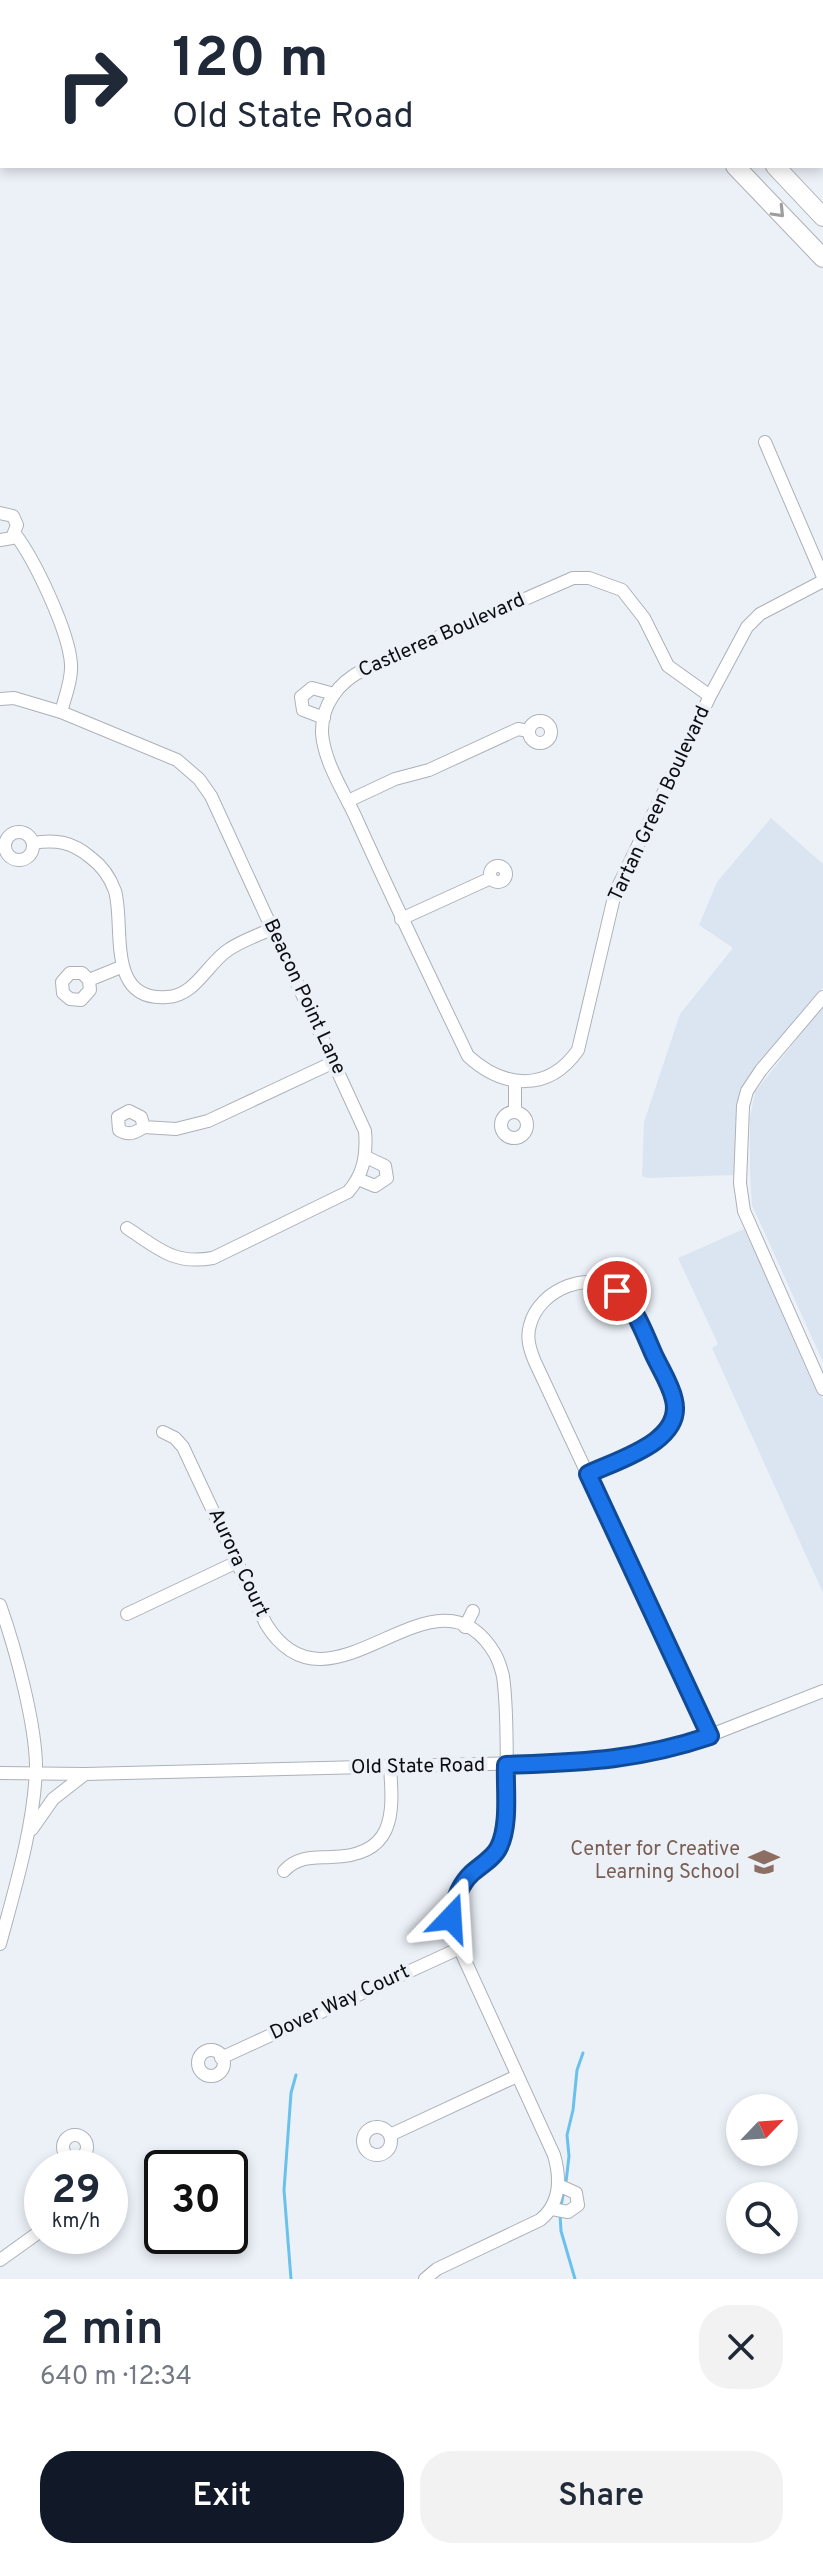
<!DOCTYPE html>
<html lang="en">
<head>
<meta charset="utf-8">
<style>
  body { margin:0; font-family:Overpass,sans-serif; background:#f2f2f3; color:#1f2937; height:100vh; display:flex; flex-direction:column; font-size:30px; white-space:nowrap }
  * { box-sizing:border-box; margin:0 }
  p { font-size:26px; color:#747a83 }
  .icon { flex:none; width:44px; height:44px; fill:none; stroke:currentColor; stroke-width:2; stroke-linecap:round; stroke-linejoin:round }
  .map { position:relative; height:2279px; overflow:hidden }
  .drawer { display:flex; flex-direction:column; background:#fff; flex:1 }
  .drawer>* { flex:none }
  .top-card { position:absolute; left:0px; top:0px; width:824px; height:168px; box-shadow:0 4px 12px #0003; background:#fff; color:#1f2937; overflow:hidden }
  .needle { width:52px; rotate:65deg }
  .fabs { position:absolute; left:726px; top:2094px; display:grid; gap:16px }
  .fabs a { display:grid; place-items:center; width:72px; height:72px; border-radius:50%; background:#fff; box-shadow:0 4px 12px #0003; font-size:40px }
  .speed { position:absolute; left:24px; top:2150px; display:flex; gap:16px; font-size:40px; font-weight:700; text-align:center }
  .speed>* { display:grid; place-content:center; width:104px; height:104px; border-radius:50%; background:#fff; box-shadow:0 4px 12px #0003; line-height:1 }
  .speed small { font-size:20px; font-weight:400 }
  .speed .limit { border:4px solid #111; border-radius:12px; background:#fff; color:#111 }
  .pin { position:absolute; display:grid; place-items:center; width:68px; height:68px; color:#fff; margin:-34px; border:4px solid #fff; border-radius:50%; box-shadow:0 2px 8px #0007 }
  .me { position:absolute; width:88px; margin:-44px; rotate:20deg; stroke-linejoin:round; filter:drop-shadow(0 0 6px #0008) }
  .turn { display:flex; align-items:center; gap:28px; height:168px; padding:0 40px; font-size:36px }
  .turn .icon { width:104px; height:104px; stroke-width:2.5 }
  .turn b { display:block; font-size:56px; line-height:68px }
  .round { display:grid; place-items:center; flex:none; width:84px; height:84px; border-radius:32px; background:#f2f2f3 }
  .headline { display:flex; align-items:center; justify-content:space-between; height:136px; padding:0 40px }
  h1 { font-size:48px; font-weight:600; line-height:60px }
  .action { display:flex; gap:16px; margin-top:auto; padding:16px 40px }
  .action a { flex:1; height:92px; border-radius:32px; background:#111827; color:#fff; font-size:32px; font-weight:600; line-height:92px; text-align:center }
  .action a+a { background:#f2f2f3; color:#1f2937 }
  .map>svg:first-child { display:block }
</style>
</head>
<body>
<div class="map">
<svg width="823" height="2279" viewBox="0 0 823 2279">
  <rect width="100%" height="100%" fill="#ecf1f8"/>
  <!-- built -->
  <g fill="#dbe5f1">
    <path d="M771,818L823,864V987L758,1065L738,1107L734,1175L647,1178L642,1176L644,1122L680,1014L733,948L699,925L717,882Z"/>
    <path d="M823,1006V1362L752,1205L750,1173V1118L755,1092Z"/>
    <path d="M744,1229L823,1399V1593L712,1348L718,1344L678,1258Z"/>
  </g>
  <!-- green -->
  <path fill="#9bd0b3" d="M161,0H531L533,2H159Z"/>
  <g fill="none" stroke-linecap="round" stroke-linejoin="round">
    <!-- stream -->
    <g stroke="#6ac1ec" stroke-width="3">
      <path d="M131,2L133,0"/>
      <path d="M0,146H2"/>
      <path d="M566,2182L569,2156L567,2135L573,2110L577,2070L583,2053"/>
      <path d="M561,2206L564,2190"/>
      <path d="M560,2214L561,2231L575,2279"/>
      <path d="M291,2279L284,2190L291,2093L296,2075"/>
    </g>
    <!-- minor casing -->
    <g stroke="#acb1b8" stroke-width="14">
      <g id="minor">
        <path d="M791,0V2"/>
        <path d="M822,55H823"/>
        <path d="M822,68H823"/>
        <path d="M822,155L823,156"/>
        <path d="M765,442L823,577"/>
        <path d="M0,513L13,516L17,525L12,538L0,540"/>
        <path d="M15,534C35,560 69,632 71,664C72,680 65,697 61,712"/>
        <path d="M710,696L668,666L644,618L622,590L589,578H573L363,670C339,682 321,705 322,733C324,762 344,792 356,818C392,898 430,977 468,1056C503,1088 548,1093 578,1050L615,893L710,696L747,627L760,614L823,581"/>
        <path d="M0,699L14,698L61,712L177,760L199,779L211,796L365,1131C367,1154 364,1174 348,1192L213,1258C174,1265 159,1249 127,1228"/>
        <path d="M324,718L303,710L301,697L312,688L334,694"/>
        <circle cx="540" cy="732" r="11"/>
        <path d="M348,801L395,779L429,770L518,729L529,731"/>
        <circle cx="19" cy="846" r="14"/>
        <path d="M33,843C56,839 72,842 90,857C101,865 110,877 115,891C125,925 105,1002 167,997C195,996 207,964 228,950C241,941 258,935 272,929"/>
        <circle cx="498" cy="874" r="8"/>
        <path d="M401,919L491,878"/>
        <path d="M89,980L90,990L81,1000L70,999L63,993L62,982L70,973H82L89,980L121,967"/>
        <path d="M823,997L761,1070L747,1091L743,1106L740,1183L744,1211L823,1389"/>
        <path d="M515,1083V1112"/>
        <circle cx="514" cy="1125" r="13"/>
        <path d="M144,1127C135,1133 129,1136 119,1130L118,1117L129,1111L141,1117L144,1127L176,1129L208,1121L334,1062"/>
        <path d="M358,1179L375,1186L387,1178L385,1166L366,1157"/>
        <path d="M163,1432L175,1438L183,1447L266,1624C331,1730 435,1551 495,1654C499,1661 501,1668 503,1676C507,1704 510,1823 500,1846C495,1855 486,1861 479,1868C458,1884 451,1906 452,1932L554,2155C561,2179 560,2204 540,2220L437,2269L425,2279"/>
        <path d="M588,1474C620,1458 688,1442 672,1394C659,1367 642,1314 621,1294C592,1267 539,1289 530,1325C526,1338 530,1350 535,1362L710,1736"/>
        <path d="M0,1605C15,1647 37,1727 36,1771C33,1830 15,1888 0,1944"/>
        <path d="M127,1614L237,1562"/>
        <path d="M465,1627L473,1611"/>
        <path d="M0,1773L85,1774L605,1761L675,1749L823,1691"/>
        <path d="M32,1829L53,1799L85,1774"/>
        <path d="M284,1871C298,1856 313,1858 331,1857C394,1856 394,1816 390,1768"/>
        <circle cx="211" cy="2063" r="13"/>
        <path d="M221,2058L458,1949"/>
        <circle cx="377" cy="2141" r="14"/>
        <path d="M390,2135L517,2076"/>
        <circle cx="75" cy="2147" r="12"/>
        <path d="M552,2209L568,2212L578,2205L576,2193L558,2185"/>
        <path d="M0,2260L42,2230"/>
      </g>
    </g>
    <!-- highway casing -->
    <g stroke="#acb1b8" stroke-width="20">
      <g id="highway">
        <path d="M575,0L577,2"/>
        <path d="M616,0L618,2"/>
        <path d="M735,166L823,258"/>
        <path d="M775,166L823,217"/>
      </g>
    </g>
    <!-- minor -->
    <use href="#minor" stroke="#fff" stroke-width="12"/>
    <!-- highway -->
    <use href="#highway" stroke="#fff" stroke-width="18"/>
  </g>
  <!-- one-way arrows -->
  <defs><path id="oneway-chevron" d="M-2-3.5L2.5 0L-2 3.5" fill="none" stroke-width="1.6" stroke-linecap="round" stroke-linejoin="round" transform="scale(2)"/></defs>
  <use stroke="#9e9e9f" href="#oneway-chevron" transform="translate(779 212) rotate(46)"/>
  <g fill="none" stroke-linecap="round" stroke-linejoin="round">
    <!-- route casing -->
    <g stroke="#114b97" stroke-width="20">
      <path id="route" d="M451,1918C454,1901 459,1885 472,1873C481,1865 494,1858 499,1847C510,1824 505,1790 506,1765C582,1762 636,1761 710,1736L588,1474C617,1460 684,1442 674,1400C671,1385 661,1370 654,1355C644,1333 636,1308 617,1291"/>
    </g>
    <!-- route -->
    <use href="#route" stroke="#1a73e8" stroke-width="14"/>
  </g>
  <!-- icons -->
  <defs>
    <g id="school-bare" transform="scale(2.4)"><path d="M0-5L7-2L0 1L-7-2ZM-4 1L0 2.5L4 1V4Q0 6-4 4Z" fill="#8d6e63" stroke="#ecf1f8" stroke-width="2.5" paint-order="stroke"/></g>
  </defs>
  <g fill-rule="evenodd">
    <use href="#school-bare" x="764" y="1862"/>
  </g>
  <g text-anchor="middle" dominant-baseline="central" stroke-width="8" stroke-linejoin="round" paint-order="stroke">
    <!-- street labels -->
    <g font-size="20" fill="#0c0d10" stroke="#ecf1f8">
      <text transform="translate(442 636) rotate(-24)">Castlerea Boulevard</text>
      <text transform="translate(660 804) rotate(-65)">Tartan Green Boulevard</text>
      <text transform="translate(304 997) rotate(65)">Beacon Point Lane</text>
      <text transform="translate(238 1563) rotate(65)">Aurora Court</text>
      <text transform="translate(418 1767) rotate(-1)">Old State Road</text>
      <text transform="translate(340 2003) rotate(-25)">Dover Way Court</text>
    </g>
    <!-- education labels -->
    <g font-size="20" fill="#785e54" stroke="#ecf1f8" text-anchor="end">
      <text x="740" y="1850">Center for Creative<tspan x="740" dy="23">Learning School</tspan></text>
    </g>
  </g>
</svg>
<div class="fabs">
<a><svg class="needle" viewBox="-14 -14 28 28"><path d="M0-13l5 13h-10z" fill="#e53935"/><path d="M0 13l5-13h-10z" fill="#747a83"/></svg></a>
<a><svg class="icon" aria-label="search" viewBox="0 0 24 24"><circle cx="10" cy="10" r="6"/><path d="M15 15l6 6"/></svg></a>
</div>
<div class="speed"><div>29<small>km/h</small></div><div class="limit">30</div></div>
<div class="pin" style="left:617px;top:1291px;background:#d93025"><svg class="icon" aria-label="arrive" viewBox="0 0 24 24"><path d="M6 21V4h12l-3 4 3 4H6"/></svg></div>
<svg class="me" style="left:451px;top:1918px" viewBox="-20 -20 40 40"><path d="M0-17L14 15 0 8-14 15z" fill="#1a73e8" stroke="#fff" stroke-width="4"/></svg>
<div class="top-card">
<div class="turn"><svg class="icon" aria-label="right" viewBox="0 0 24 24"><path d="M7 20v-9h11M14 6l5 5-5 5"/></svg><div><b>120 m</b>Old State Road</div></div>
</div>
</div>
<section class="drawer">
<div class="headline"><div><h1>2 min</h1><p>640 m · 12:34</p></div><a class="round"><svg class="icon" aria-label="close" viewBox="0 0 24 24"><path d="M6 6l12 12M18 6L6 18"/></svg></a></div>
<div class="action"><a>Exit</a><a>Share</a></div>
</section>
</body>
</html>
